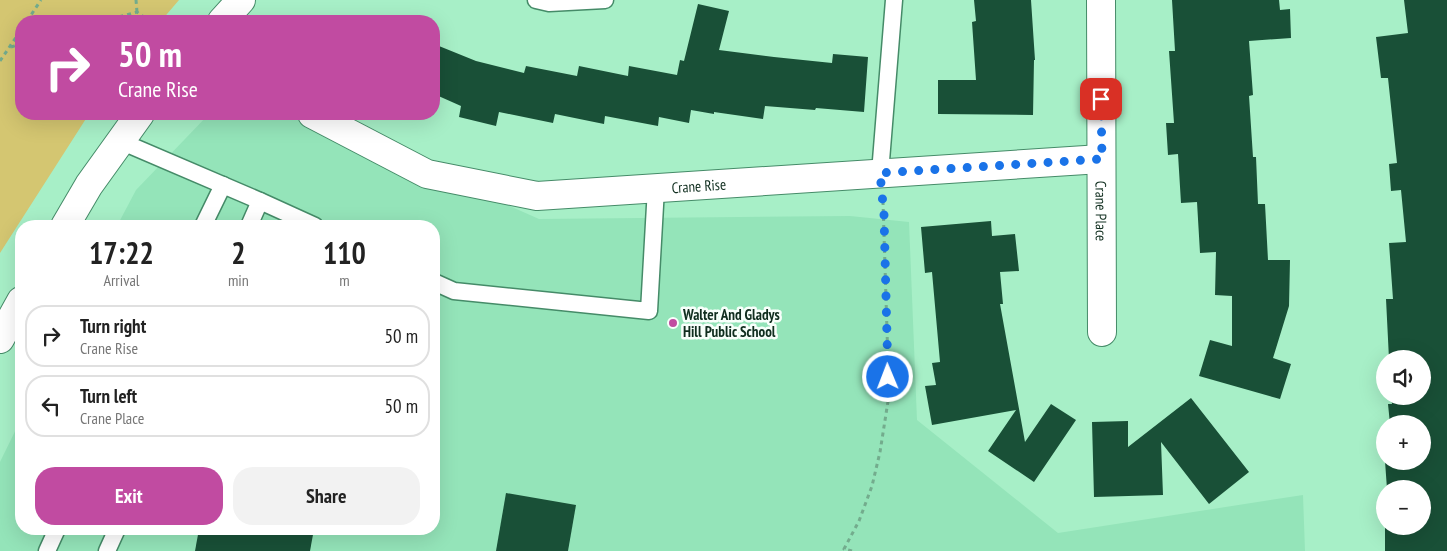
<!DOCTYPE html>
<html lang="en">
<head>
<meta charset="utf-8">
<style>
  body { margin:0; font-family:"PT Sans Narrow",sans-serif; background:#f2f2f2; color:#222; height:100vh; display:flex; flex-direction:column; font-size:19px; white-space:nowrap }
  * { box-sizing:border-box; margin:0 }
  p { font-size:16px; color:#767676 }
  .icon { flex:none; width:28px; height:28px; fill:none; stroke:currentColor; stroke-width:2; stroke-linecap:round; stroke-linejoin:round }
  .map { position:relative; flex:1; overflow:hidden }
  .details { position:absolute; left:15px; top:220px; width:425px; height:315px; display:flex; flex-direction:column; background:#fff; border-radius:20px; box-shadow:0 5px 20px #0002 }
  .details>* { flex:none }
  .guide { position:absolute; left:15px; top:15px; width:425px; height:105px; border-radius:20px; box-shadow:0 5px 20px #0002; background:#c14ba1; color:#fff; overflow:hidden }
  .buttons { position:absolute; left:1376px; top:350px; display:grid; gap:10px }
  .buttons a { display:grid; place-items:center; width:55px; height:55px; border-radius:50%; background:#fff; box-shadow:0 5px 20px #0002; font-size:25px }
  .pin { position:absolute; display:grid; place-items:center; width:42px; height:42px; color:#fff; margin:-21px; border-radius:10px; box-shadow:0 2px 8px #0006 }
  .me { position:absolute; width:55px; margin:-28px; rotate:359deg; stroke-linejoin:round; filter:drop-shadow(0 0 4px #0008) }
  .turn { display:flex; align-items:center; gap:18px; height:105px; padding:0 20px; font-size:22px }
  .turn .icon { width:65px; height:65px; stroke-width:2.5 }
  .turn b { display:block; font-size:35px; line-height:42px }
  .eta { display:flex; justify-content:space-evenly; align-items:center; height:85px; text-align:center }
  .eta b { font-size:30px; font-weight:600; line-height:35px }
  .button { display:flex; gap:10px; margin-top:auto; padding:10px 20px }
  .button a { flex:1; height:58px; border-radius:20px; background:#c14ba1; color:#fff; font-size:20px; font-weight:600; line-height:58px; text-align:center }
  .button a+a { background:#f2f2f2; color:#222 }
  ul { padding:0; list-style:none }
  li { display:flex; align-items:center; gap:15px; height:62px; margin:0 10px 8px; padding:0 10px; border:2px solid #e0e0e0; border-radius:20px }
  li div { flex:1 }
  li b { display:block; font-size:19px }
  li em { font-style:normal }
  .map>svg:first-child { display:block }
</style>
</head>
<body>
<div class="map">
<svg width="1447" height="551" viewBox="0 0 1447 551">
  <rect width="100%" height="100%" fill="#a7efc7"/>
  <!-- built -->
  <path fill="#94e4b9" d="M209,114H304L539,219L850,216L909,222L917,420L1058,533L1303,495L1305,551H0V462L21,419V529H434V226H117L136,190Z"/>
  <!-- green -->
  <path fill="#d4c671" d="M0,0H179L161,21H21V114H89L0,253Z"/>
  <!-- building -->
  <g fill="#195037">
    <path d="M974,0H1031L1035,60H1034L1033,115L938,114V80H976L972,22L976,21Z"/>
    <path d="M1172,0H1279L1280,10L1290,9L1291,38L1249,41L1253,95L1249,96L1253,157H1256L1258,204H1265L1268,260H1290L1289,306L1273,358L1291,364L1280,399L1199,376L1210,340L1232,346V296L1215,295L1216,252L1200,253L1197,202L1181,203L1178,154L1168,155L1166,123H1174L1169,51H1175Z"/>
    <path d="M1404,0H1447V551H1385V526H1422V489H1387L1385,461H1422V424H1390L1388,404H1392L1391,396H1422V359H1389L1386,299H1393L1389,243L1406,242L1401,190L1391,191L1389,164L1397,163L1388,78H1381L1376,37L1408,33Z"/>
    <path d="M698,4L729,11L719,50L774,57L832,63L833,54L868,57L864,112L816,108L815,110L765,106L763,119L714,112V114L691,110L689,123L659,117L658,126L605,116L604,124L555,114L553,123L499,112L496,126L459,117L461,106L434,94V44L476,61L524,73L526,66L577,76L579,66L628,76L629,66L677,75L680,60L684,61Z"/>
    <path d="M991,221L992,236L1015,234L1019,271L1000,272L1003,304H1000L1025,442L1051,404L1076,420L1034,482L988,451L1016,410L932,425L925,386L936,385L932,363L940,362L932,272L925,273L921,227Z"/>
    <path d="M1191,398L1249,472L1209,504L1161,442L1163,495L1094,497L1092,422L1128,421V447Z"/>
    <path d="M506,493L576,505L568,551H496Z"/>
    <path d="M199,529H314L310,551H195Z"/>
  </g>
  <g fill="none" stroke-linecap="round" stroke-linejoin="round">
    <!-- service casing -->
    <g stroke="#458b68" stroke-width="19">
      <g id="service">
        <path d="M536,0L549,3L605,0"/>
        <path d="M120,141L260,201"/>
        <path d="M880,173L894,0"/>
        <path d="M203,226L223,185"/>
        <path d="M249,226L260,201L315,226"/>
        <path d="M434,282L454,291L649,311L656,188"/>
        <path d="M47,551L57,529"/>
        <path d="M107,551L117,529"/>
      </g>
    </g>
    <!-- minor casing -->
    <g stroke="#458b68" stroke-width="30">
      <g id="minor">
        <path id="s1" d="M1101,0L1102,332"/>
        <path d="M222,21L241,0"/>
        <path id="s2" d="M312,114L427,174L537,196L1101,159"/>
        <path d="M65,226L89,185L140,114"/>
        <path d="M0,339L21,301"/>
      </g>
    </g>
    <!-- path -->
    <g stroke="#73ac8d" stroke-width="3" stroke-dasharray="4 4" stroke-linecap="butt">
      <path d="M136,0L137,12"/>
      <path d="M27,21L41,0"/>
      <path d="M104,21L137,12L149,21"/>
      <path d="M11,47L21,44"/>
      <path d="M0,61L21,30"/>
      <path d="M852,551L844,549L859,521L872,486L880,452L889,395L883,202"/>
    </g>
    <!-- service -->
    <use href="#service" stroke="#fff" stroke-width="16"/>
    <!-- minor -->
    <use href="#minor" stroke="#fff" stroke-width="28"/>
  </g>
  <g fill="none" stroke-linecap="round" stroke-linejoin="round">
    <!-- route -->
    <path stroke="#1a73e8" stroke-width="9" stroke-dasharray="0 16.2" d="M888,377L884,215L880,173L1102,159L1101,99"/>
  </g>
  <!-- markers -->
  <circle fill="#c14ba1" stroke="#f8fffb" stroke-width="2" cx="673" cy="323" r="5"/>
  <g text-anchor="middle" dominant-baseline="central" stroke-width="5" stroke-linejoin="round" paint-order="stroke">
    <!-- street labels -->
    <g font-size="15" fill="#102e1f" stroke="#f8fffb">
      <text stroke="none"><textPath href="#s2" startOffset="404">Crane Rise</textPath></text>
      <text stroke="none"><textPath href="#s1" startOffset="211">Crane Place</textPath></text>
    </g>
    <!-- poi labels -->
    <g font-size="15" font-weight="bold" fill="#102e1f" stroke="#f8fffb" text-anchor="start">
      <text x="683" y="314">Walter And Gladys<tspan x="683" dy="17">Hill Public School</tspan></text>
    </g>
  </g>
</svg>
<div class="buttons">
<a><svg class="icon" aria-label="sound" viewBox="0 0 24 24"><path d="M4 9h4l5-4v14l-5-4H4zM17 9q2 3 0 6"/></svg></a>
<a>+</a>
<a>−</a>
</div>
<div class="pin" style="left:1101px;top:99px;background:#d93025"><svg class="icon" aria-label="arrive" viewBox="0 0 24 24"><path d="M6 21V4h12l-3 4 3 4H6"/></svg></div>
<svg class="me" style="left:888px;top:377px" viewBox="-20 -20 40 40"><circle r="17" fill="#1a73e8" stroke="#fff" stroke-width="3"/><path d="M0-11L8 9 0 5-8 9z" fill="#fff"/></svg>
<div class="guide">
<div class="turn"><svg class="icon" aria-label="right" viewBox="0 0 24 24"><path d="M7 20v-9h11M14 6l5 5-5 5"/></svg><div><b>50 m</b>Crane Rise</div></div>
</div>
<section class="details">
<div class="eta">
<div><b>17:22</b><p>Arrival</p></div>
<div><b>2</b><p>min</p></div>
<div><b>110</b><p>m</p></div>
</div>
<ul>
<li><svg class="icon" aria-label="right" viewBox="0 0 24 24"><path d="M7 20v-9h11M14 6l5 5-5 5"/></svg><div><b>Turn right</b><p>Crane Rise</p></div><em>50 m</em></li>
<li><svg class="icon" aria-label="left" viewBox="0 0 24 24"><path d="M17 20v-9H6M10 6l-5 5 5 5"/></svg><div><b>Turn left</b><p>Crane Place</p></div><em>50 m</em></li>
</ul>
<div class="button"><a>Exit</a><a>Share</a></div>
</section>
</div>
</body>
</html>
